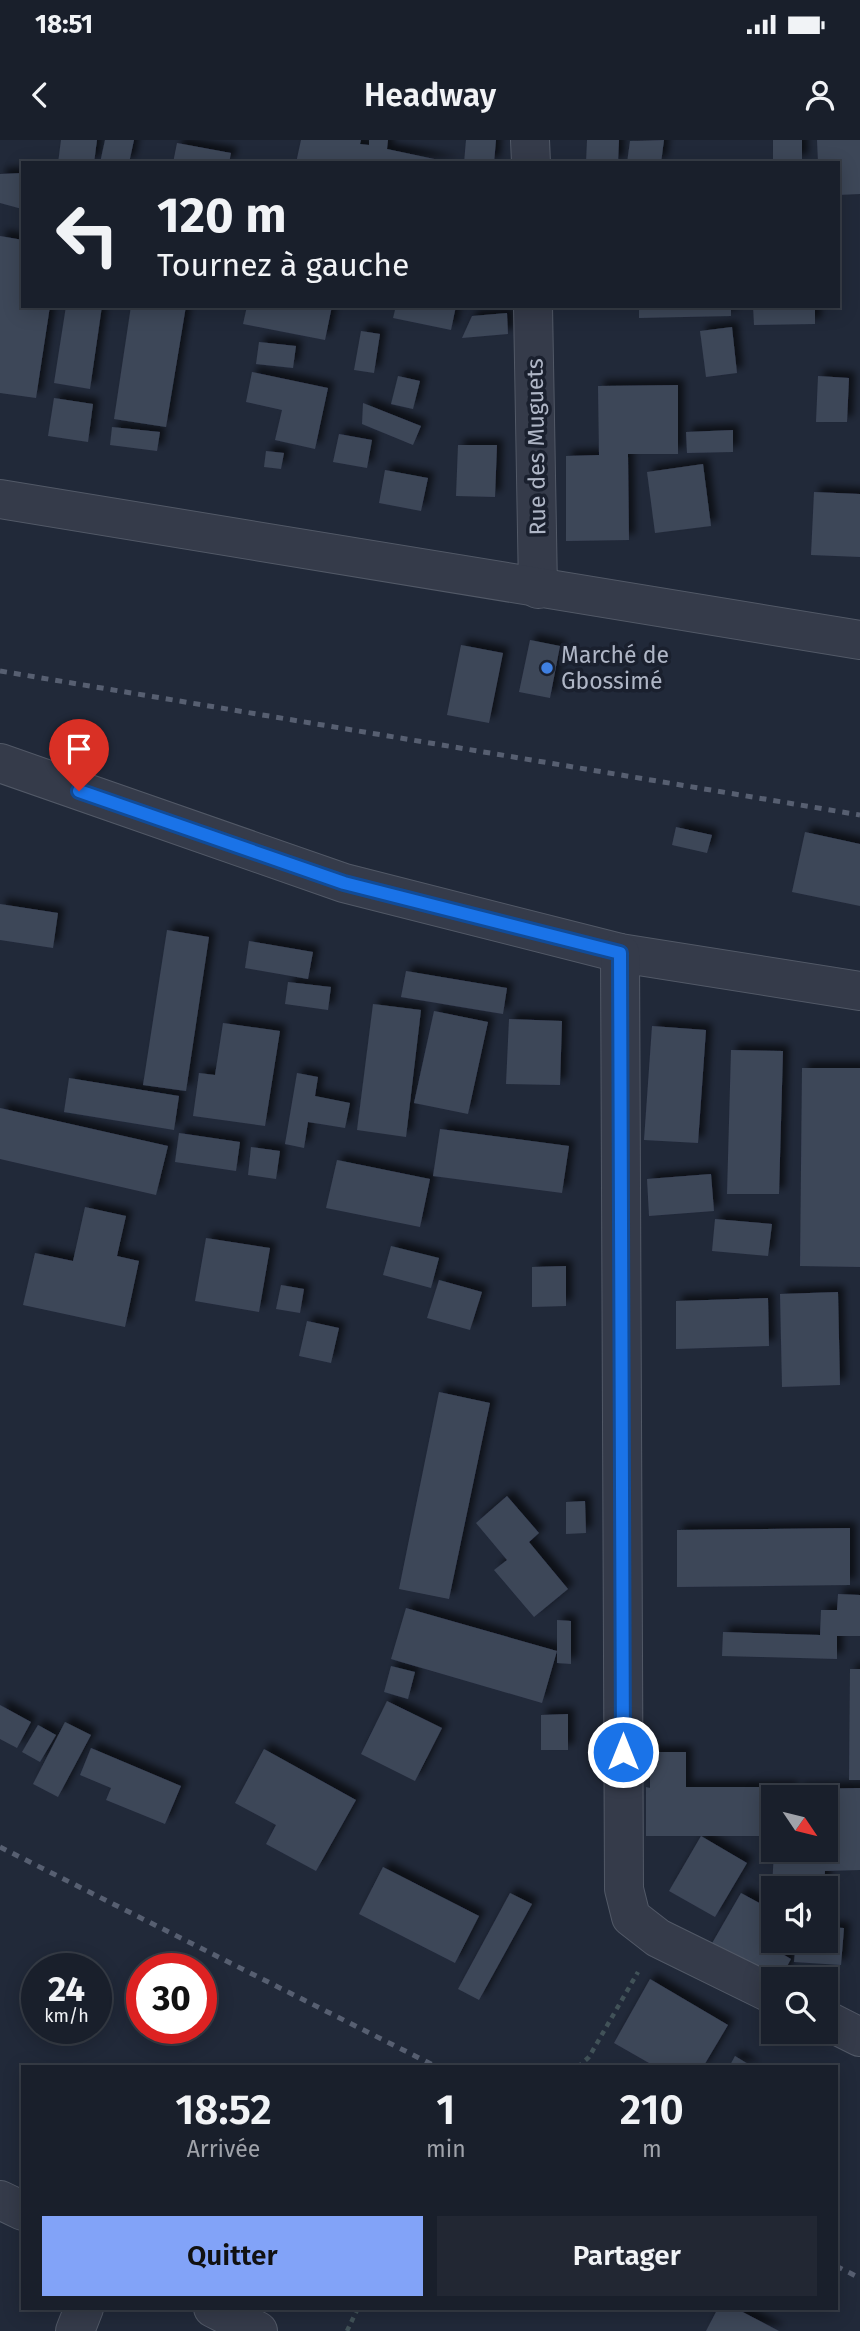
<!DOCTYPE html>
<html lang="fr">
<head>
<meta charset="utf-8">
<style>
  body { margin:0; font-family:"Fira Sans",sans-serif; background:#222733; color:#f1f3f6; height:100vh; display:flex; flex-direction:column; font-size:26px; white-space:nowrap }
  * { box-sizing:border-box; margin:0 }
  p { font-size:23px; color:#9fa2a9 }
  .icon { flex:none; width:38px; height:38px; fill:none; stroke:currentColor; stroke-width:2; stroke-linecap:round; stroke-linejoin:round }
  .map { position:relative; flex:1; overflow:hidden }
  .side { position:absolute; left:21px; top:1925px; width:817px; height:245px; display:flex; flex-direction:column; background:#191f2b; border-radius:0px; box-shadow:0 4px 18px #0003,0 0 0 2px #373d47 }
  .side>* { flex:none }
  .guide { position:absolute; left:21px; top:21px; width:819px; height:147px; border-radius:0px; box-shadow:0 4px 18px #0003,0 0 0 2px #373d47; background:#191f2b; color:#f1f3f6; overflow:hidden }
  .needle { width:46px; rotate:125deg }
  .fabs { position:absolute; left:761px; top:1645px; display:grid; gap:14px }
  .fabs a { display:grid; place-items:center; width:77px; height:77px; border-radius:0px; background:#191f2b; box-shadow:0 4px 18px #0003,0 0 0 2px #373d47; font-size:35px }
  .speed { position:absolute; left:21px; top:1813px; display:flex; gap:14px; font-size:35px; font-weight:700; text-align:center }
  .speed>* { display:grid; place-content:center; width:91px; height:91px; border-radius:50%; background:#191f2b; box-shadow:0 4px 18px #0003,0 0 0 2px #373d47; line-height:1 }
  .speed small { font-size:18px; font-weight:400 }
  .speed .limit { border:10px solid #d22; background:#fff; color:#111 }
  .pin { position:absolute; display:grid; place-items:center; width:60px; height:60px; color:#fff; margin:-72px -30px; border-radius:50% 50% 50% 0; rotate:-45deg; box-shadow:0 0 7px #0007 }
  .pin .icon { rotate:45deg }
  .me { position:absolute; width:77px; margin:-38px; rotate:0deg; stroke-linejoin:round; filter:drop-shadow(0 0 5px #0008) }
  .turn { display:flex; align-items:center; gap:24px; height:147px; padding:0 21px; font-size:32px }
  .turn .icon { width:91px; height:91px; stroke-width:2.5 }
  .turn b { display:block; font-size:49px; line-height:60px }
  .eta { display:flex; justify-content:space-evenly; align-items:center; height:119px; text-align:center }
  .eta b { font-size:42px; font-weight:600; line-height:49px }
  .cta { display:flex; gap:14px; margin-top:auto; padding:14px 21px }
  .cta a { flex:1; height:80px; border-radius:0px; background:#82a3f8; color:#111; font-size:28px; font-weight:600; line-height:80px; text-align:center }
  .cta a+a { background:#222733; color:#f1f3f6 }
  .status { display:flex; justify-content:space-between; align-items:center; height:49px; padding:0 35px; background:#191f2b; direction:ltr }
  .status svg { height:19px; fill:currentColor }
  header { display:flex; justify-content:space-between; align-items:center; height:91px; padding:0 21px; background:#191f2b; font-size:32px; font-weight:600 }
  .map>svg:first-child { display:block }
</style>
</head>
<body>
<div class="status"><b>18:51</b><svg viewBox="0 0 49 12"><path d="M0 12V9h3v3zM5 12V6h3v6zM10 12V3h3v9zM15 12V0h3v12zM26 1h20v11H26zM47 4h2v5h-2z"/></svg></div>
<header><svg class="icon" aria-label="back" viewBox="0 0 24 24"><path d="M15 5l-7 7 7 7"/></svg>Headway<svg class="icon" aria-label="person" viewBox="0 0 24 24"><circle cx="12" cy="8" r="4"/><path d="M4 21q1-7 8-7t8 7"/></svg></header>
<div class="map">
<svg width="860" height="2191" viewBox="0 0 860 2191">
  <defs>
    <filter id="shadow"><feDropShadow dx="6" dy="-6" stdDeviation="3.5" flood-color="#0009"/></filter>
  </defs>
  <rect width="100%" height="100%" fill="#212939"/>
  <!-- building -->
  <g fill="#3d4659" filter="url(#shadow)">
    <path d="M61,0H97L94,23H58Z"/>
    <path d="M105,0H134L129,23H100Z"/>
    <path d="M301,0H361L360,4L369,5V0H388L387,9L453,23H296Z"/>
    <path d="M466,0H496L494,23H464Z"/>
    <path d="M587,0H619L618,23H586Z"/>
    <path d="M664,0L661,23H627L630,1Z"/>
    <rect x="773" y="0" width="29" height="21"/>
    <path d="M817,0H860V54L838,55V23H818Z"/>
    <path d="M177,3L231,13L229,23H173Z"/>
    <path d="M23,33L22,69L0,63V34Z"/>
    <path d="M0,96L23,100V166H50L36,258L0,253Z"/>
    <path d="M66,166H102L90,249L54,243Z"/>
    <path d="M131,166H186L166,287L114,279Z"/>
    <path d="M247,166H332L325,200L243,184Z"/>
    <path d="M396,166H456L451,190L393,178Z"/>
    <path d="M639,166H731V176L639,178Z"/>
    <path d="M753,166H815V184L754,185Z"/>
    <path d="M507,173L508,194L462,198L472,176Z"/>
    <path d="M732,187L737,233L706,237L700,191Z"/>
    <path d="M361,191L380,194L374,233L354,230Z"/>
    <path d="M259,202L296,206L293,228L256,224Z"/>
    <path d="M252,232L328,248L315,309L275,300L282,270L246,262Z"/>
    <path d="M398,236L420,241L413,269L391,264Z"/>
    <path d="M818,236L849,238L847,282H816Z"/>
    <path d="M678,245V314H628L629,400L566,401V316L599,315L598,246Z"/>
    <path d="M54,258L93,264L88,302L48,296Z"/>
    <path d="M363,263L421,286L413,305L362,284Z"/>
    <path d="M112,287L160,292L157,311L110,305Z"/>
    <path d="M733,290V312L687,313L686,292Z"/>
    <path d="M339,294L372,300L367,328L333,322Z"/>
    <path d="M458,305H497L495,357L456,356Z"/>
    <path d="M266,311L284,313L281,329L264,327Z"/>
    <path d="M703,324L711,386L655,393L647,332Z"/>
    <path d="M385,330L428,338L421,371L379,363Z"/>
    <path d="M814,352L860,354V417L811,415Z"/>
    <path d="M530,500L560,506L550,558L519,552Z"/>
    <path d="M461,505L503,513L489,583L447,575Z"/>
    <path d="M676,687L712,695L707,713L672,705Z"/>
    <path d="M805,692L860,704V766L792,752Z"/>
    <path d="M0,764L58,773L53,808L0,800Z"/>
    <path d="M167,790L209,797L186,951L143,945Z"/>
    <path d="M249,801L313,812L308,839L245,828Z"/>
    <path d="M406,831L507,848L503,874L401,857Z"/>
    <path d="M288,842L331,847L328,870L285,864Z"/>
    <path d="M373,864L421,870L406,997L357,990Z"/>
    <path d="M434,871L488,882L468,974L414,963Z"/>
    <path d="M509,879L562,881L560,945L506,944Z"/>
    <path d="M223,883L280,891L265,986L193,976L199,933L215,935Z"/>
    <path d="M652,886L706,890L698,1003L644,1000Z"/>
    <path d="M731,910L783,911L779,1054H727Z"/>
    <path d="M802,928H860V1127L800,1126Z"/>
    <path d="M297,933L318,937L315,956L350,963L345,988L308,982L304,1008L285,1004Z"/>
    <path d="M69,938L179,956L174,990L64,972Z"/>
    <path d="M0,968L168,1006L156,1055L0,1019Z"/>
    <path d="M440,989L569,1006L562,1053L433,1036Z"/>
    <path d="M179,993L240,1002L236,1031L175,1022Z"/>
    <path d="M251,1007L280,1011L276,1039L248,1035Z"/>
    <path d="M337,1020L430,1039L420,1087L326,1068Z"/>
    <path d="M711,1034L714,1071L649,1076L647,1039Z"/>
    <path d="M85,1067L126,1076L117,1116L139,1121L125,1187L23,1165L35,1113L73,1121Z"/>
    <path d="M715,1079L772,1084L768,1116L712,1111Z"/>
    <path d="M206,1098L270,1108L259,1172L195,1161Z"/>
    <path d="M391,1106L439,1118L431,1148L383,1135Z"/>
    <path d="M566,1126V1166L532,1167V1127Z"/>
    <path d="M439,1140L482,1152L470,1190L427,1178Z"/>
    <path d="M281,1145L304,1149L300,1173L276,1169Z"/>
    <path d="M838,1152L840,1245L782,1247L780,1154Z"/>
    <path d="M768,1158L769,1206L676,1209V1161Z"/>
    <path d="M307,1181L339,1188L331,1223L299,1216Z"/>
    <path d="M439,1252L490,1263L449,1459L399,1449Z"/>
    <path d="M507,1356L539,1393L529,1402L568,1449L534,1477L494,1430L507,1420L476,1383Z"/>
    <path d="M585,1361L586,1393L566,1394V1362Z"/>
    <path d="M850,1388V1445L677,1447V1390Z"/>
    <path d="M838,1454L860,1455V1496H837V1519L722,1516L723,1492L820,1495L821,1470H837Z"/>
    <path d="M406,1468L557,1511V1480L571,1481V1524L557,1523V1511L542,1563L391,1519Z"/>
    <path d="M391,1526L415,1532L408,1559L384,1552Z"/>
    <path d="M850,1529H860V1640H849Z"/>
    <path d="M387,1561L442,1588L415,1641L361,1614Z"/>
    <path d="M0,1565L31,1582L17,1608L0,1599Z"/>
    <path d="M568,1574V1610H541V1575Z"/>
    <path d="M65,1582L91,1595L58,1657L33,1644Z"/>
    <path d="M38,1585L56,1595L40,1622L22,1612Z"/>
    <path d="M91,1608L181,1646L165,1684L106,1660L111,1648L80,1635Z"/>
    <path d="M264,1609L356,1660L316,1731L266,1704L276,1685L235,1663Z"/>
    <path d="M650,1612H686V1647H792V1657H774V1696H701L747,1723L715,1777L669,1751L701,1696H646V1647L650,1648Z"/>
    <path d="M860,1648V1730L825,1731L824,1748H772L774,1711L826,1710V1657H797V1649Z"/>
    <path d="M383,1727L479,1776L455,1823L359,1774Z"/>
    <path d="M510,1753L532,1764L479,1860L458,1849Z"/>
    <path d="M741,1753L774,1771V1783L762,1802L791,1819L780,1839L707,1812Z"/>
    <path d="M826,1787L844,1788L841,1825L794,1822L796,1801H826Z"/>
    <path d="M650,1839L728,1885L703,1927H656L614,1903Z"/>
    <path d="M735,1916L753,1927H729Z"/>
    <path d="M718,2168H735L779,2191H706Z"/>
  </g>
  <g fill="none" stroke-linecap="round" stroke-linejoin="round">
    <!-- minor casing -->
    <g stroke="#525967" stroke-width="40">
      <g id="minor">
        <path d="M530,0L531,23"/>
        <path d="M533,166L538,449"/>
        <path d="M0,359L860,500"/>
        <path d="M0,623L344,743L620,813L860,851"/>
        <path d="M620,813L624,1749L631,1777L658,1798L774,1855"/>
        <path d="M826,1880L860,1897"/>
        <path d="M0,2060L23,2071"/>
        <path d="M213,2168L258,2191"/>
        <path d="M75,2191L84,2168"/>
      </g>
    </g>
    <!-- path -->
    <g stroke="#415258" stroke-width="4.5" stroke-dasharray="5 5" stroke-linecap="butt">
      <path d="M578,1927L589,1917L638,1832"/>
      <path d="M347,2191L358,2168"/>
    </g>
    <!-- minor -->
    <use href="#minor" stroke="#353b4a" stroke-width="38"/>
    <!-- rail -->
    <g stroke="#575f71" stroke-width="5" stroke-dasharray="7 7" stroke-linecap="butt">
      <path d="M0,531L860,675"/>
      <path d="M0,1707L437,1927"/>
      <path d="M836,2126L860,2138"/>
    </g>
  </g>
  <g fill="none" stroke-linecap="round" stroke-linejoin="round">
    <!-- route casing -->
    <g stroke="#114b97" stroke-width="18">
      <path id="route" d="M79,651L344,743L620,813L623,1612"/>
    </g>
    <!-- route -->
    <use href="#route" stroke="#1a73e8" stroke-width="12"/>
  </g>
  <!-- markers -->
  <circle fill="#3f7fe0" stroke="#1a202e" stroke-width="2.5" cx="547" cy="528" r="7"/>
  <g text-anchor="middle" dominant-baseline="central" stroke-width="7" stroke-linejoin="round" paint-order="stroke">
    <!-- street labels -->
    <g font-size="23" fill="#afb6c6" stroke="#1a202e">
      <text transform="translate(536 307) rotate(-91)">Rue des Muguets</text>
    </g>
    <!-- poi labels -->
    <g font-size="23" fill="#afb6c6" stroke="#1a202e" text-anchor="start">
      <text x="561" y="515">Marché de<tspan x="561" dy="26">Gbossimé</tspan></text>
    </g>
  </g>
</svg>
<div class="fabs">
<a><svg class="needle" viewBox="-14 -14 28 28"><path d="M0-13l5 13h-10z" fill="#e53935"/><path d="M0 13l5-13h-10z" fill="#9fa2a9"/></svg></a>
<a><svg class="icon" aria-label="sound" viewBox="0 0 24 24"><path d="M4 9h4l5-4v14l-5-4H4zM17 9q2 3 0 6"/></svg></a>
<a><svg class="icon" aria-label="search" viewBox="0 0 24 24"><circle cx="10" cy="10" r="6"/><path d="M15 15l6 6"/></svg></a>
</div>
<div class="speed"><div>24<small>km/h</small></div><div class="limit">30</div></div>
<div class="pin" style="left:79px;top:651px;background:#d93025"><svg class="icon" aria-label="arrive" viewBox="0 0 24 24"><path d="M6 21V4h12l-3 4 3 4H6"/></svg></div>
<svg class="me" style="left:623px;top:1612px" viewBox="-20 -20 40 40"><circle r="17" fill="#1a73e8" stroke="#fff" stroke-width="3"/><path d="M0-11L8 9 0 5-8 9z" fill="#fff"/></svg>
<div class="guide">
<div class="turn"><svg class="icon" aria-label="left" viewBox="0 0 24 24"><path d="M17 20v-9H6M10 6l-5 5 5 5"/></svg><div><b>120 m</b>Tournez à gauche</div></div>
</div>
<section class="side">
<div class="eta">
<div><b>18:52</b><p>Arrivée</p></div>
<div><b>1</b><p>min</p></div>
<div><b>210</b><p>m</p></div>
</div>
<div class="cta"><a>Quitter</a><a>Partager</a></div>
</section>
</div>
</body>
</html>
